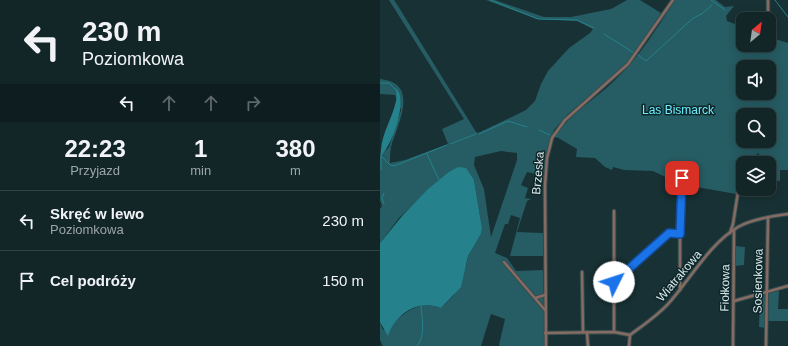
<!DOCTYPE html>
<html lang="pl">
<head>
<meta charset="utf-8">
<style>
  body { margin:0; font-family:Helvetica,sans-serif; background:#1f3133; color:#f1f3f6; height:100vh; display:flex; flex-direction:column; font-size:15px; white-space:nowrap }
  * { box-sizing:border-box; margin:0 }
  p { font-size:13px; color:#9ca5a7 }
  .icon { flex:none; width:22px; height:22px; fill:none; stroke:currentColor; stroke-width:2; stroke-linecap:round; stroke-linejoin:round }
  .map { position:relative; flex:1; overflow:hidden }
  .panel { display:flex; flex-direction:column; background:#122527; width:380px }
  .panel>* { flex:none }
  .top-card { background:#122527; color:#f1f3f6; overflow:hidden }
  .needle { width:26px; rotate:29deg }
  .tools { position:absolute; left:356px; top:12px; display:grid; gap:8px }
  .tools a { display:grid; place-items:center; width:40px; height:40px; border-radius:8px; background:#122527; box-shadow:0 2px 10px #0003,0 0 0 1px #314244; font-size:20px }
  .pin { position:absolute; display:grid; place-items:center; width:34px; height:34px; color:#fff; margin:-17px; border-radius:8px; box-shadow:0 2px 6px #0006 }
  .me { position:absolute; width:44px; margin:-22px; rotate:49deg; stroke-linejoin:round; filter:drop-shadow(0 0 3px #0008) }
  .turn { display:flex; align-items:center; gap:14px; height:84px; padding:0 16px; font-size:18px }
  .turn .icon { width:52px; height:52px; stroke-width:2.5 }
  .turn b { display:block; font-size:28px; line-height:34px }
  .lanes { display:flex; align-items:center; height:38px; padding:0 16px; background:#0003; justify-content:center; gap:20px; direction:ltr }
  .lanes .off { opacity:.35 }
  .eta { display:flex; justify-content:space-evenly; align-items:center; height:68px; text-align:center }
  .eta b { font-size:24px; font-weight:800; line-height:28px }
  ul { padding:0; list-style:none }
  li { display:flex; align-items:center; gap:12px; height:60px; padding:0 16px; border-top:1px solid #314244 }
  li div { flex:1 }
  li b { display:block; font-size:15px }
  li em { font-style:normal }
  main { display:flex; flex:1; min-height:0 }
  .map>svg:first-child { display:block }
</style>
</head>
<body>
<main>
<section class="panel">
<div class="top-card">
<div class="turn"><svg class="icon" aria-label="left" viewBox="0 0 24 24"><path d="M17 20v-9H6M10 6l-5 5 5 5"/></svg><div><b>230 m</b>Poziomkowa</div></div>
<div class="lanes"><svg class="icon" aria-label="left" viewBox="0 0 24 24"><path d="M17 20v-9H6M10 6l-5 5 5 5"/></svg><svg class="icon off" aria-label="ahead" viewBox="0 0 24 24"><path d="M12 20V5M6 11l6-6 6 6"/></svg><svg class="icon off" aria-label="ahead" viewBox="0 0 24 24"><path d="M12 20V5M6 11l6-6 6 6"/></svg><svg class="icon off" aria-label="right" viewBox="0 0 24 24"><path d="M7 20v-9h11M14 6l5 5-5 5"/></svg></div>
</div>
<div class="eta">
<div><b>22:23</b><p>Przyjazd</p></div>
<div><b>1</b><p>min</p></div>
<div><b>380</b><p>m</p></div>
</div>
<ul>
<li><svg class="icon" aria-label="left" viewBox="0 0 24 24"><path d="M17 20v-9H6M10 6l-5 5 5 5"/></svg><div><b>Skręć w lewo</b><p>Poziomkowa</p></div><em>230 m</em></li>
<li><svg class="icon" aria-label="arrive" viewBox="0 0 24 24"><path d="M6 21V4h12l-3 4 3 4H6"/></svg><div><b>Cel podróży</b></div><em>150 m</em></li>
</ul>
</section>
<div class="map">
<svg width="408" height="346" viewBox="0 0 408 346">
  <rect width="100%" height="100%" fill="#183134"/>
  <!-- green -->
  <g fill="#265c63" fill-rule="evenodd">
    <path d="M9,0H14L18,6L96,132L98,133L146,110L155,101L161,84L168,71L189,48L210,33L213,29L197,21L157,19L106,0H115L164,17H191L231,9L247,0H260L281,13L254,55L239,71L188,114L174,130L166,154L164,180L156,178V174L147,172L141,185L148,188L145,198L151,199L147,201L137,232L163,233V256H130L140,218L131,215L128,224H125L115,253L127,258L136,271L163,270L165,346H120L119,345L125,319L111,314L101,346H3L0,340V322L3,330C23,317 34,298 61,308L74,295L86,266L88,256L101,234L102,228L94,180H59L19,218L0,243V209L2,206L0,200V150L1,155L9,147L21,110L15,95L0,94V79C41,83 17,125 11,147C10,153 10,158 10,163L25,160L68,144L62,129L84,119ZM121,151L137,153V160L111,237L104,189L94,165L95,157Z"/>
    <path d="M295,0H336L345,7L354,6L346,16L347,21L363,27V45H389V37L408,43V170H400V181L389,180V163H379V153L372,157V163H363V185H357L356,194L300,184L273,171L244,170L233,167L232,170L225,167L215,158L196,157L197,149L175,136C191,113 214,100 234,81C259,58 277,28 295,0ZM363,67H389V93H363ZM363,115H389V141H363Z"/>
    <path d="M355,246L365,247L364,265L355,266Z"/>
    <path d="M399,291L398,309H408V321H388V293Z"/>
    <path d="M385,294L386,328L379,327L380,295Z"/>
  </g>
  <!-- water -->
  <g fill="#25828c">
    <path d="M16,88C18,91 20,94 20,97C23,113 12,144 1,156C0,135 12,120 16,101C17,97 16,92 16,88Z"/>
    <path d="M78,167L86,168L94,180L102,228L101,234L88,256L81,287L61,308C38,299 15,314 8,336L0,322V243L23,215L48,189L69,172Z"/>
  </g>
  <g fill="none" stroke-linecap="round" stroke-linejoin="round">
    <!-- stream -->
    <g stroke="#25828c" stroke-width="1">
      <path d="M110,0L158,19L197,20L214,28"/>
      <path d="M331,0L345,10"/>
      <path d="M395,0L408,17"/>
      <path d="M224,34L254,53"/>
      <path d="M258,55L266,61L312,19L323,13L332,5"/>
      <path d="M0,83H9L16,90"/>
      <path d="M159,130L170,135"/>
      <path d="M177,133L178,132"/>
      <path d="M99,134L128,121L147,127"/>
      <path d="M176,137L177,135"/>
      <path d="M70,144L96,134"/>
      <path d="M47,154L59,180"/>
      <path d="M1,156V170"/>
      <path d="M1,156L10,165L14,166L67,145"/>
      <path d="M4,193L2,198L4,204"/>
      <path d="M37,346C46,336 42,319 41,306"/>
    </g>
    <!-- minor casing -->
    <g stroke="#374e51" stroke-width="4.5">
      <g id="minor">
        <path d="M388,19V0"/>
        <path d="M350,233L353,224L358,192"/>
        <path d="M124,262L165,310"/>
        <path d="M202,272L203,332"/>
        <path d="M234,283L289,233L300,234"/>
        <path d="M300,290V211L302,178"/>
        <path d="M155,298L165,295"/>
        <path d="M354,301L408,286"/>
        <path d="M207,332L208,346"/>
        <path d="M234,332V211"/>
        <path d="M165,333L234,332L250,335C262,326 277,316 288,304C309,281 330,243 358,227C372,219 392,216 408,214"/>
        <path d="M166,346L165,185L167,158L172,138L185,120L248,64L293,0"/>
        <path d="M249,346L250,335"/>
        <path d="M353,346L354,230"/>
        <path d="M386,346L388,217"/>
      </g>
    </g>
    <!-- minor -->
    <use href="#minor" stroke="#866b62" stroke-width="2.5"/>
  </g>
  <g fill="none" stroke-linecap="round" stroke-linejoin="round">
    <!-- route casing -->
    <g stroke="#114b97" stroke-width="10">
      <path id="route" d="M234,282L289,233L300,234L302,178"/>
    </g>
    <!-- route -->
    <use href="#route" stroke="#1a73e8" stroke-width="7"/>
  </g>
  <g text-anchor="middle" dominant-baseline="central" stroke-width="3" stroke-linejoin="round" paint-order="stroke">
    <!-- park labels -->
    <g font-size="12" fill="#6eeefe" stroke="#0e272a">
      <text x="298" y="110">Las Bismarck</text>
    </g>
    <!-- street labels -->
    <g font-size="12" fill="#dae9ea" stroke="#0e272a">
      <text transform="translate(158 173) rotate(-85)">Brzeska</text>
      <text transform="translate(299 276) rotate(-50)">Wiatrakowa</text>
      <text transform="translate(378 281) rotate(-89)">Sosienkowa</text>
      <text transform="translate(345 288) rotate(-89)">Fiołkowa</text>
    </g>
  </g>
</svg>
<div class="tools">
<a><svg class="needle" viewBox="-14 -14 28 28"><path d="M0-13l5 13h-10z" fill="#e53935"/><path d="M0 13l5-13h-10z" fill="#9ca5a7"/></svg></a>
<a><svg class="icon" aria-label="sound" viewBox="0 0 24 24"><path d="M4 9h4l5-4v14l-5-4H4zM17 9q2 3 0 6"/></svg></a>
<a><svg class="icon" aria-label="search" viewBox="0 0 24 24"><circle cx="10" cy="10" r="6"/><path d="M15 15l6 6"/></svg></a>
<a><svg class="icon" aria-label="layers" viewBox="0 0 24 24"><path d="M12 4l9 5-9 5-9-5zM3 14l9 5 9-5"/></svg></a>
</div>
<div class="pin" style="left:302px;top:178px;background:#d93025"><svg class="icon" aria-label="arrive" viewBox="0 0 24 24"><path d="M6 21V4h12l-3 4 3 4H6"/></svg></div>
<svg class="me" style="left:234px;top:282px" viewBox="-20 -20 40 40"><circle r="19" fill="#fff"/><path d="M0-13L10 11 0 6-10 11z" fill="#1a73e8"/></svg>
</div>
</main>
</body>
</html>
